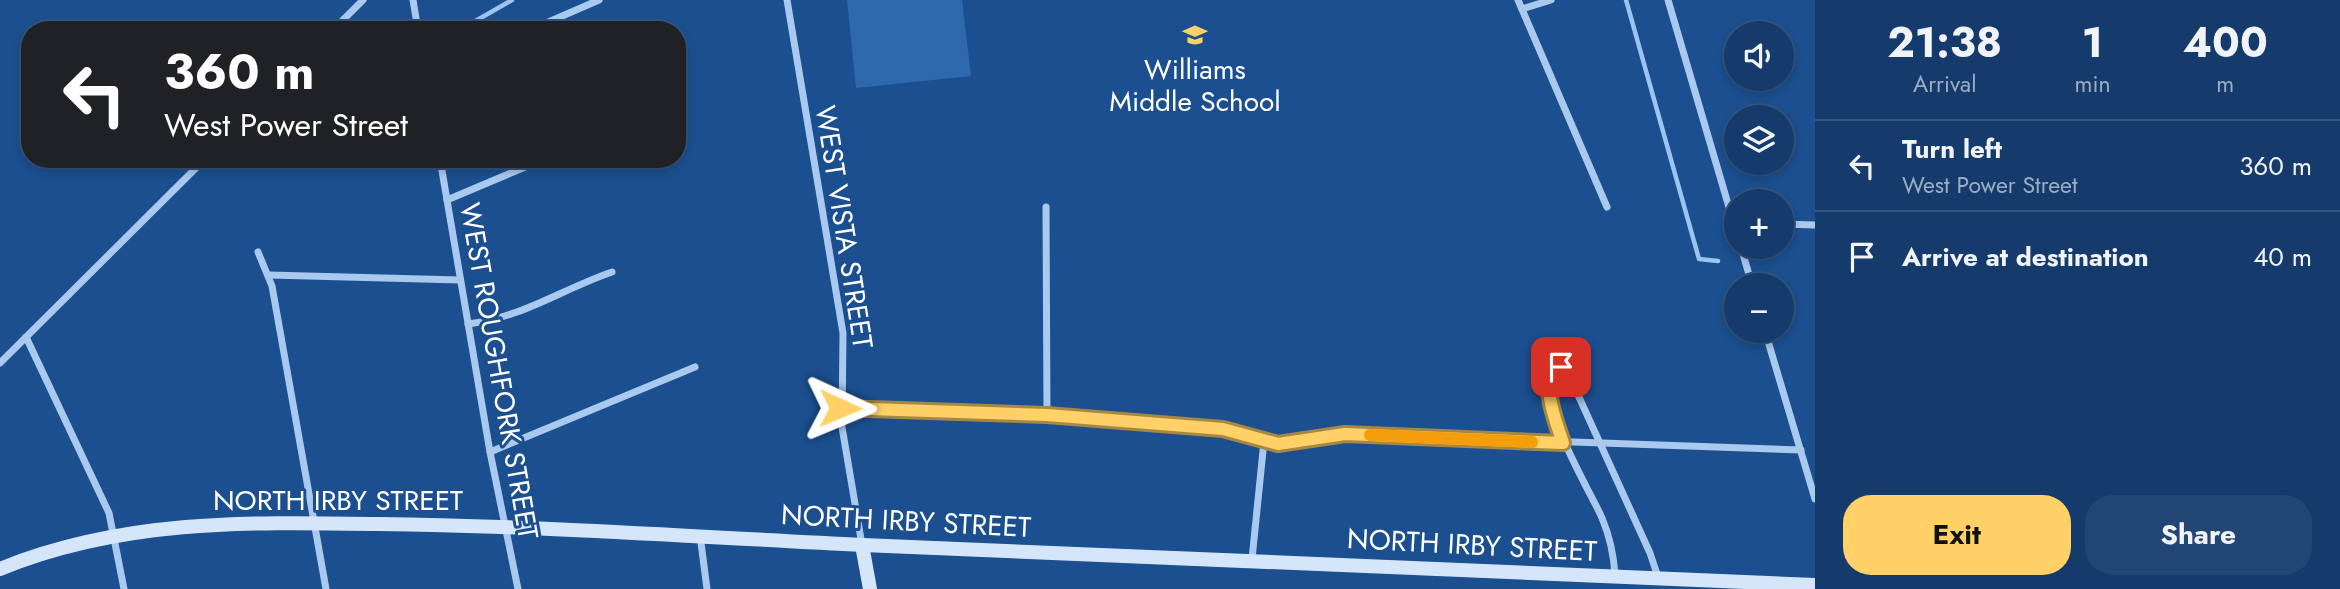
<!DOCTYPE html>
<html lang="en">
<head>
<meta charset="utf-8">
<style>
  body { margin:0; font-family:Jost,sans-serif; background:#214673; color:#f1f3f6; height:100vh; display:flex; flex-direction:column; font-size:26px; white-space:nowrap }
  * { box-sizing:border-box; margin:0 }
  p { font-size:23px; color:#9dadc1 }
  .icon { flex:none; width:38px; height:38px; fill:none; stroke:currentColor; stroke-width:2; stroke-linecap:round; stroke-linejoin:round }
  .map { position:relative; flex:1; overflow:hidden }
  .sheet { display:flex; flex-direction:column; background:#143b6b; width:525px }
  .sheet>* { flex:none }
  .hud { position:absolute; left:21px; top:21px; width:665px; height:147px; border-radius:28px; box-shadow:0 4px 10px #0003,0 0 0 2px #33557e; background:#202124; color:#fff; overflow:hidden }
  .tools { position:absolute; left:1724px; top:21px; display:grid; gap:14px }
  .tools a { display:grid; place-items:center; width:70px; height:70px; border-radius:50%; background:#143b6b; box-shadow:0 4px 10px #0003,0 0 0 2px #33557e; font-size:35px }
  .pin { position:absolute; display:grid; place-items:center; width:60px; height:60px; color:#fff; margin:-30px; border-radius:14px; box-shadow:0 4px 10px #0006 }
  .me { position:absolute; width:77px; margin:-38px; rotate:91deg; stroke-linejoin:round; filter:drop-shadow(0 0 5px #0008) }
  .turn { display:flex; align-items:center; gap:24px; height:147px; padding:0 28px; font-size:32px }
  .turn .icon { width:91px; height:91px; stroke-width:2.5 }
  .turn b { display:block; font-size:49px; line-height:60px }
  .eta { display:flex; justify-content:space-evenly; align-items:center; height:119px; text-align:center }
  .eta b { font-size:42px; font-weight:700; line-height:49px }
  .action { display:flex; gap:14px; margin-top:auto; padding:14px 28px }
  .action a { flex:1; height:80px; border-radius:28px; background:#ffd166; color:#111; font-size:28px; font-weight:700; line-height:80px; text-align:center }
  .action a+a { background:#214673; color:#f1f3f6 }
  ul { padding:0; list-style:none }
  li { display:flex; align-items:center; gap:21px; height:91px; padding:0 28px; border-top:2px solid #33557e }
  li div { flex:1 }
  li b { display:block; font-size:26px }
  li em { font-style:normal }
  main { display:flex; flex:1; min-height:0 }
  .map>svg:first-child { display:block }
</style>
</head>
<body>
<main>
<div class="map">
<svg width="1815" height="589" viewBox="0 0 1815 589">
  <rect width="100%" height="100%" fill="#1b4f8f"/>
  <!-- grass -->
  <path fill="#2e69ad" d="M847,0H962L971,76L856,88Z"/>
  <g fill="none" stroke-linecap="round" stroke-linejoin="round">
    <!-- stream -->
    <g stroke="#9cc4f0" stroke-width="4.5">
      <path d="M1626,0L1699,259L1718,261"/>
      <path d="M465,27L512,0"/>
    </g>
    <!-- street -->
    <g stroke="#a9c9ee" stroke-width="7">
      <path d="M413,0L418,30"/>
      <path d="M787,0L843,333L842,427L862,545"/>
      <path d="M1518,0L1607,207"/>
      <path d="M1668,0L1736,231"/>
      <path d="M1522,9L1551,0"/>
      <path d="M333,30L363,0"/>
      <path d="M530,30L599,0"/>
      <path d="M440,159L490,452L518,589"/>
      <path d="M447,200L544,159"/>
      <path d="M1046,207L1047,415"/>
      <path d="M1782,224L1815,225"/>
      <path d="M1741,247L1752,285"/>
      <path d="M258,252L272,286L326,589"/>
      <path d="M269,275L460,280"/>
      <path d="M468,324C524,317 560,290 612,272"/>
      <path d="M1765,331L1815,499"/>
      <path d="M26,337L109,513L124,589"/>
      <path d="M0,363L205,159"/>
      <path d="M840,408L1047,415L1223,429L1278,444L1345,434L1801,450"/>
      <path d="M490,452L695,367"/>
      <path d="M700,535L707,589"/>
      <path d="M1252,559L1264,441"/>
      <path d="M1615,576C1614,556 1610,537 1602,518C1592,493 1522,383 1561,367L1568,373L1650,553L1658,577"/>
    </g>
    <!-- secondary -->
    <g stroke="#d6e6fa" stroke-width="14">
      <path d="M862,545L870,589"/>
      <path d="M0,569C122,519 249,522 379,524C541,526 702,537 863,545C1181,559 1498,571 1815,585"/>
    </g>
  </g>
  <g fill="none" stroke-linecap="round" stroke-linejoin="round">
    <!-- route casing -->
    <g stroke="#a68842" stroke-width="18">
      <path id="route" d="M840,408L1047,415L1223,429L1278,444L1345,434L1563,443C1557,424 1537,378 1561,367"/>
    </g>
    <!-- route -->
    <use href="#route" stroke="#ffd166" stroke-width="12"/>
    <!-- slow -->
    <path stroke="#f59e0b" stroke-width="12" d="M1370,435L1532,442"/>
  </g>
  <!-- icons -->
  <defs>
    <g id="school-bare" transform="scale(1.89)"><path d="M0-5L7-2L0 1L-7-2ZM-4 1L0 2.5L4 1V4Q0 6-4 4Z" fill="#ffd166" stroke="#1b4f8f" stroke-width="2.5" paint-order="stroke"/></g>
  </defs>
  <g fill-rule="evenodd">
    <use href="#school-bare" x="1195" y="35"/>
  </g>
  <g text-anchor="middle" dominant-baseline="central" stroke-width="6" stroke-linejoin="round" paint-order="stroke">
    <!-- poi labels -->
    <g font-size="28" fill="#fff" stroke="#1b4f8f">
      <text x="1195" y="69">Williams<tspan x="1195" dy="32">Middle School</tspan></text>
    </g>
    <!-- street labels -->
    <g font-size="28" fill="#fff" stroke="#1b4f8f">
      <text transform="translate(844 227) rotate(81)">WEST VISTA STREET</text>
      <text transform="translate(499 371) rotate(80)">WEST ROUGHFORK STREET</text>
      <text x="338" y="500">NORTH IRBY STREET</text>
      <text transform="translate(906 521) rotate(3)">NORTH IRBY STREET</text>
      <text transform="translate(1472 545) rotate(3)">NORTH IRBY STREET</text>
    </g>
  </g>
</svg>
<div class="tools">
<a><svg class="icon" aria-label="sound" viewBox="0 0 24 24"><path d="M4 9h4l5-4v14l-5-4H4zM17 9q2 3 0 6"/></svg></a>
<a><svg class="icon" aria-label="layers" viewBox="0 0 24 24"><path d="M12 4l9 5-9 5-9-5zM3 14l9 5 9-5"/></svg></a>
<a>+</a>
<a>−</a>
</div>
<div class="pin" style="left:1561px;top:367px;background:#d93025"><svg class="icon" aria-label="arrive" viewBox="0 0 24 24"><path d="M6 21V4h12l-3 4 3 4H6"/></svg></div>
<svg class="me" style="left:840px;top:408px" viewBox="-20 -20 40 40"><path d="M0-17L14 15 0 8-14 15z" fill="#ffd166" stroke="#fff" stroke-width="4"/></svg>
<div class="hud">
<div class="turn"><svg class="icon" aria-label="left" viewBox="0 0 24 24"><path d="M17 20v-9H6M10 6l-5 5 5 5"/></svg><div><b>360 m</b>West Power Street</div></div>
</div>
</div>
<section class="sheet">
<div class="eta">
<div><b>21:38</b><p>Arrival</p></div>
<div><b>1</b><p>min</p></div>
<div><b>400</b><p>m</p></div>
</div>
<ul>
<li><svg class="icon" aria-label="left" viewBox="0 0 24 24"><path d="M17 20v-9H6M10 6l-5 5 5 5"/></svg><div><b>Turn left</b><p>West Power Street</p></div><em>360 m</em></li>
<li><svg class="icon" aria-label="arrive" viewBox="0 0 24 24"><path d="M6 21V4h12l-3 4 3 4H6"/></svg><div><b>Arrive at destination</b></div><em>40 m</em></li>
</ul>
<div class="action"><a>Exit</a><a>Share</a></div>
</section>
</main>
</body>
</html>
